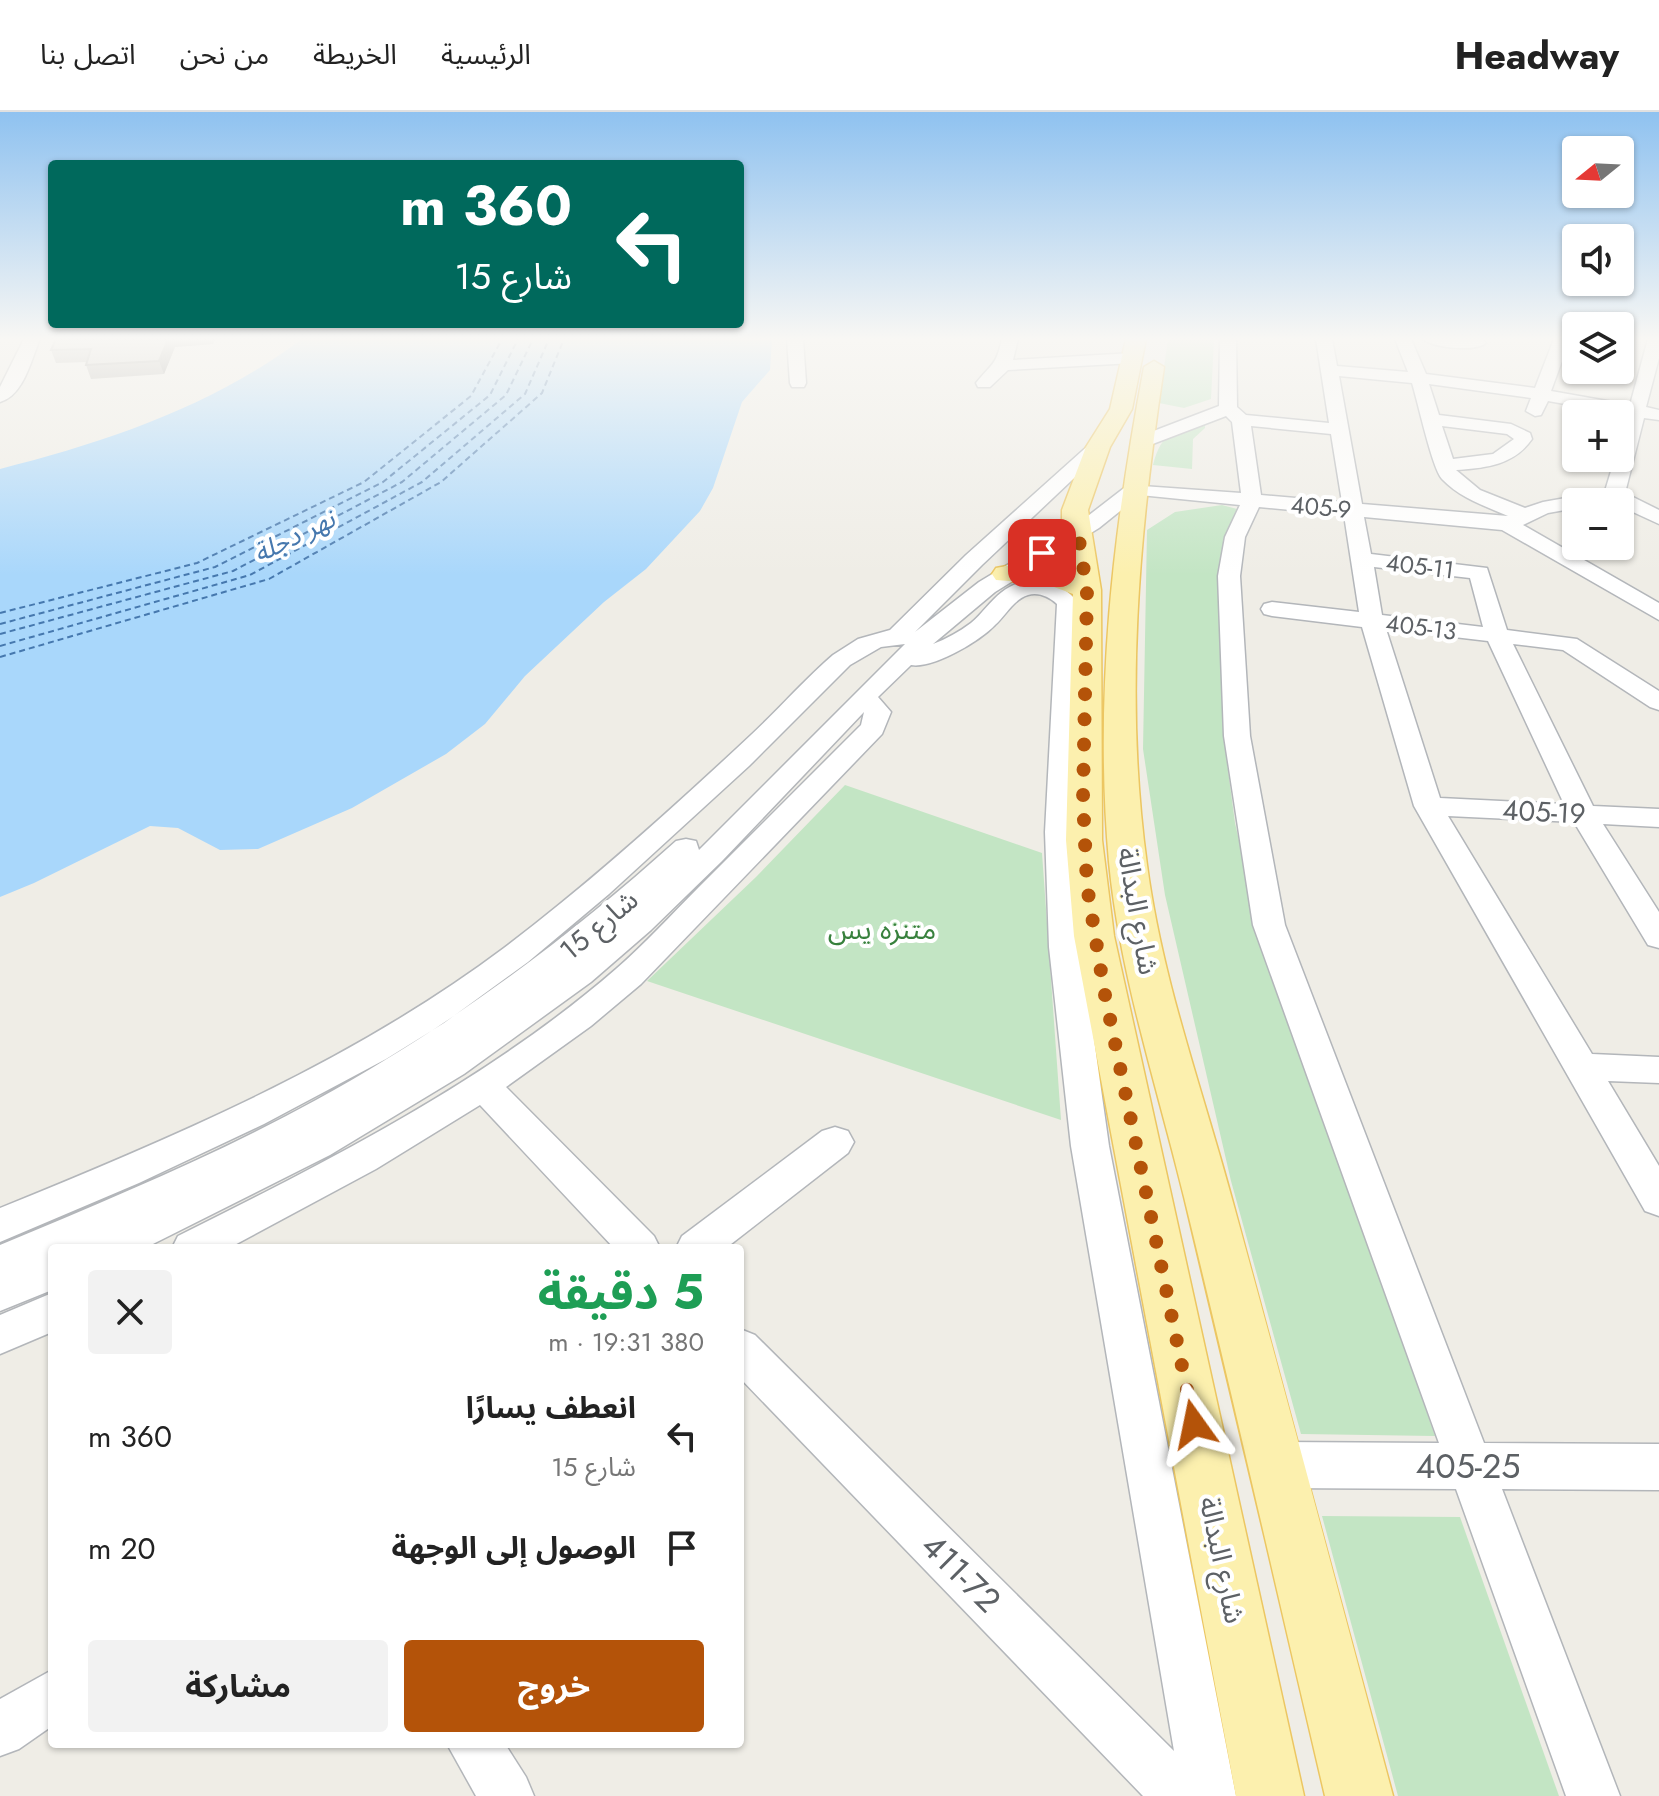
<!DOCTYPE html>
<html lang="ar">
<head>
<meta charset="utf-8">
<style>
  body { margin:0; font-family:Jost,"Noto Sans Arabic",sans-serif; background:#f2f2f2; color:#222; direction:rtl; height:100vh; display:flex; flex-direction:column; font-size:30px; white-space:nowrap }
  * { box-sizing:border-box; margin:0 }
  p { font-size:26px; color:#767676 }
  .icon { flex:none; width:44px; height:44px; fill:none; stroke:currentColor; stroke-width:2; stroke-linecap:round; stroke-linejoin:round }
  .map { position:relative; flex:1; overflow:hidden; direction:ltr }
  .sheet { position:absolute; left:48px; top:1132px; width:696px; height:504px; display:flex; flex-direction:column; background:#fff; border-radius:8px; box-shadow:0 2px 6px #0004; direction:rtl }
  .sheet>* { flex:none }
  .top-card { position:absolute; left:48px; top:48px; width:696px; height:168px; border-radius:8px; box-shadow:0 2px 6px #0004; direction:rtl; background:#00695c; color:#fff; overflow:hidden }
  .needle { width:52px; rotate:252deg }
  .buttons { position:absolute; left:1562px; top:24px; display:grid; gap:16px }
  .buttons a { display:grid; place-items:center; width:72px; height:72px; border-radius:8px; background:#fff; box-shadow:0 2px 6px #0004; font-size:40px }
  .pin { position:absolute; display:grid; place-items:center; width:68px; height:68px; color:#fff; margin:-34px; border-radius:16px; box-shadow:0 4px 12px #0006 }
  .me { position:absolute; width:88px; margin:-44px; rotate:348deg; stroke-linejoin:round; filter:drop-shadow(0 0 6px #0008) }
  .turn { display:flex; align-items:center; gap:28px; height:168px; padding:0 40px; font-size:36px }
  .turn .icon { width:104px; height:104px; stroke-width:2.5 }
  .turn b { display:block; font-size:56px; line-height:68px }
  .round { display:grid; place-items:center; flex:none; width:84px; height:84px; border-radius:8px; background:#f2f2f2 }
  .summary { display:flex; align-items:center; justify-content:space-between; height:136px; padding:0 40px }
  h1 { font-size:48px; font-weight:700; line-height:60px; color:#1e9e55 }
  .cta { display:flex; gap:16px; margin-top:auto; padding:16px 40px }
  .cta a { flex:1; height:92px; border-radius:8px; background:#b45309; color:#fff; font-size:32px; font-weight:700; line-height:92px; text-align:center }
  .cta a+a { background:#f2f2f2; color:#222 }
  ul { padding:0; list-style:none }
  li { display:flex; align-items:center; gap:24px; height:112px; padding:0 40px }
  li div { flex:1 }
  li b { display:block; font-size:30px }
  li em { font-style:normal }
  header { display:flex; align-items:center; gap:48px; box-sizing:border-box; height:112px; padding:0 40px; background:#fff; border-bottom:2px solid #e0e0e0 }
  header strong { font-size:38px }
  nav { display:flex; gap:44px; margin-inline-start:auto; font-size:28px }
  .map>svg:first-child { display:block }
</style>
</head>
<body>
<header>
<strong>Headway</strong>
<nav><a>الرئيسية</a><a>الخريطة</a><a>من نحن</a><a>اتصل بنا</a></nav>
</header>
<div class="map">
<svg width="1659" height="1684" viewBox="0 0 1659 1684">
  <rect width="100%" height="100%" fill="#efede6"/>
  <!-- green -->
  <g fill="#c3e5c4">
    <path d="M1168,227H1214L1211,287L1184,296L1159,291Z"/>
    <path d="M1205,310V316L1193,327L1192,357L1153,353C1162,318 1174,321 1205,310Z"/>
    <path d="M1222,393L1237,397L1222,473L1223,620L1235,711L1258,813L1435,1324L1301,1322L1231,1069L1165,783L1143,637L1147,418L1175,400Z"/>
    <path d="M845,673L1042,741L1061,1008L647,869L756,765Z"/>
    <path d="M1322,1404L1460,1405L1559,1684H1398Z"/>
  </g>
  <!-- water -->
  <path fill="#a9d7fb" d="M302,227H772L770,258L742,290L713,376L700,399L646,457L604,490L525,564L485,612L446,642L352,696L258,737L220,738L178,716L150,714L34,771L0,785V357C107,330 213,294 302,227Z"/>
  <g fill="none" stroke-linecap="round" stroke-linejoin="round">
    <!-- ferry -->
    <g stroke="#4678ae" stroke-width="2" stroke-dasharray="6 4" stroke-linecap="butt">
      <path d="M0,501L197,451L364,370L471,284L502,227"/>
      <path d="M0,512L215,455L383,370L490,283L518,227"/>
      <path d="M0,522L233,459L402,370L506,283L533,227"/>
      <path d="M0,534L250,463L422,370L525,282L549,227"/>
      <path d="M0,545L269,467L441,370L542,281L564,227"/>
    </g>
    <!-- minor casing -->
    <g stroke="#b3b6ba" stroke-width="3">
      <g id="minor">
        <path d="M24,227H40C31,248 24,283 0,290V275Z"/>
        <path d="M787,227H803L806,271L804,275H792L790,271Z"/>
        <path d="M1002,227H1018L1013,248L1133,241L1141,246L1133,251L1008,258L990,275H978L976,271C992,251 996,254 1002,227Z"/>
        <path d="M1220,227H1236L1237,295L1246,303L1329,311L1316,227H1332L1337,254L1408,260L1395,227H1411L1426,262L1535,276L1554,227H1570L1551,279L1630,293L1648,227H1659V246L1646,295L1659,298V308L1644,306L1625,381L1659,398V412L1620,394V390H1576V396L1548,401L1523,413L1659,491V508L1502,418L1364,405L1371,442L1487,456L1507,518L1577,527L1659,579V598L1650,595L1563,538L1513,532L1593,694L1659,697V715L1603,712L1659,800V836L1648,833L1574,710L1448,704L1592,942L1659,945V971L1608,969L1659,1054V1104L1645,1099L1414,694L1362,515L1272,504L1264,502L1261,497L1264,492L1272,490L1359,500L1344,403L1259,395L1245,425L1240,464L1250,624L1285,813L1484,1331L1659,1332V1378L1502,1377L1620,1684H1566L1456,1377L1277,1376L1261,1369L1254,1353L1261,1337L1277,1330L1439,1331L1253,813L1224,624L1218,464L1225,425L1240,393L1140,383L1099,416L995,480L933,532C946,527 959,520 971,511C982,502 990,489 1002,480C1025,461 1063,468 1079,492L1073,720L1081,835L1109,1034L1236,1684H1143L740,1266V1217L755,1223L1174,1639L1071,1034L1049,835L1045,720L1057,492C1049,485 1039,480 1028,483C1014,487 1005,504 995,513C980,529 933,557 911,553L878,585L891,600L882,622L641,872L591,914L506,975L654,1124L660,1136H614L480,993L376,1057L229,1136H172L178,1124C330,1048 487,969 616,857C645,832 671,803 698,776C752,722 806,668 861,613L864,600L722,749L651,818L591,870L464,962L330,1043L145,1136H84L86,1132L77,1136H52V1178L0,1199V1133C107,1088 214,1044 316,988C446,917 565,829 676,729L686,727L696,729L699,738L905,532L881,535L850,553L749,654L609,782L528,850L444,911L386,947L264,1012L139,1071L0,1130V1096C175,1025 352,950 504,836C590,771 672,697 751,623C779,597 804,568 833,543L858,527L890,518L966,443L1091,331L1098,329L1107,335L982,453L915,520L979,470L1084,407L1128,373L1241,381L1232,310L1226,304L1150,333H1138L1135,329L1138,325L1219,294ZM1339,264L1412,271C1418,290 1432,356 1442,367C1460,386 1485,394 1508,404L1362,392ZM1429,272L1531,286L1526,299L1535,304L1541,303L1548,289L1627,303L1620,327V346H1615L1605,379L1543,390L1525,396L1480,378L1456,358C1486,356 1514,353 1532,327L1530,321L1511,312L1439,303ZM1251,314L1331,322L1342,390L1261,383ZM1442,314L1507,322L1514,327L1493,342L1453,347ZM1374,455L1470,466L1483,515L1382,503ZM1386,517L1488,529L1564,692L1440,686Z"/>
        <path d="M1423,227H1482L1486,231C1475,240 1434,236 1423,227Z"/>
        <path d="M835,1015L848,1019L854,1030L848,1041L726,1136H676L682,1124L822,1019Z"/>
        <path d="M52,1181V1220L0,1242V1203Z"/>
        <path d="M52,1558V1614L19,1637L0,1644V1587Z"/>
        <path d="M447,1632H505L526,1665L534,1684H476Z"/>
      </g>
    </g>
    <!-- major casing -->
    <g stroke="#ecc662" stroke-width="3">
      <g id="major">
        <path d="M1126,227H1146L1132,297L1110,335L1088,398L1101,478L1102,728L1114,824L1304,1684H1236L1074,824L1066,728L1073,482L1046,472L996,468L992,462L996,456C1020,450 1050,454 1072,463L1062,414V398L1086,335L1110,297Z"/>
        <path d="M1154,249L1164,255C1139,420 1124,587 1147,753C1162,868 1202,976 1232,1087C1287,1286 1340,1485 1393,1684H1325C1278,1484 1233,1285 1184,1085C1157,974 1120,864 1109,750C1094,583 1113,419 1144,255Z"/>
      </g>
    </g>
    <!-- minor -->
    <use href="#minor" fill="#fff" fill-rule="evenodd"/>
    <!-- major -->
    <use href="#major" fill="#fcf0ae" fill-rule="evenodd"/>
  </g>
  <!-- wall -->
  <path fill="#aeaca7" d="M56,227H215L213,232L175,235L164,262L91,267L86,253L87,250L56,251L51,238Z"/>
  <!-- shaded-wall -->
  <path fill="#8d8c88" d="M168,227H215L213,232L175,235L164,262L159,249Z"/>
  <!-- building -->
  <path fill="#cac8c2" stroke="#8d8c88" stroke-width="2" d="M56,227H168L159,249L86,253L91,237L51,238Z"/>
  <!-- sky -->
  <linearGradient id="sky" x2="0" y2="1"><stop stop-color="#8fc2f0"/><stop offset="0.49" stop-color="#f8f7f4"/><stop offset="1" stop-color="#f8f7f4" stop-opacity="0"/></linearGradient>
  <rect width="1659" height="463" fill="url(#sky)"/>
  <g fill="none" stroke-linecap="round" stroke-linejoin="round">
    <!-- route -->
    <path stroke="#b45309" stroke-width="14" stroke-dasharray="0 25.2" d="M1042,441L1078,422L1087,478L1083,687L1087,774L1104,878L1194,1312"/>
  </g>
  <g text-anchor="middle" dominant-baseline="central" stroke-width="8" stroke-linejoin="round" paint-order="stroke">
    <!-- far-street labels -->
    <g font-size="24" fill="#5d6165" stroke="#fff">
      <text transform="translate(1321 395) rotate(5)">405-9</text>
      <text transform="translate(1420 454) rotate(7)">405-11</text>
      <text transform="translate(1421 515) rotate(7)">405-13</text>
    </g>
    <!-- far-water labels -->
    <g font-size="26" font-style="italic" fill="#4678ae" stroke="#fff">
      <text transform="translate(294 424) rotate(-26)">نهر دجلة</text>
    </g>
    <!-- street labels -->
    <g font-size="28" fill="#5d6165" stroke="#fff">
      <text transform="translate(1544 700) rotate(3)">405-19</text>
      <text transform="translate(1138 799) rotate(80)">شارع البدالة</text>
      <text transform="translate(599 813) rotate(-40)">شارع 15</text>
      <text transform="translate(1222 1448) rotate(78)">شارع البدالة</text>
    </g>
    <!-- park labels -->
    <g font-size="28" fill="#38813d" stroke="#fff">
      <text x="882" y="817">متنزه يس</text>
    </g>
    <!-- near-street labels -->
    <g font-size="34" fill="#5d6165" stroke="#fff">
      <text x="1468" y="1354">405-25</text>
      <text transform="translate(961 1461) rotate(45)">411-72</text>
    </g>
  </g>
</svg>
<div class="buttons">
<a><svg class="needle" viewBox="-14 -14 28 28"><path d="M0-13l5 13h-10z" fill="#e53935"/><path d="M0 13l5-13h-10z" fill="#767676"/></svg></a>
<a><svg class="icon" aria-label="sound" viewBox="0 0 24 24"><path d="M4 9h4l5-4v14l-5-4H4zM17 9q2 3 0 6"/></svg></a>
<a><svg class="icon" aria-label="layers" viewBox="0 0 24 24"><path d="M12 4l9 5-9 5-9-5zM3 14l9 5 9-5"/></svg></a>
<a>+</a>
<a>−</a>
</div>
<div class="pin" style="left:1042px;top:441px;background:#d93025"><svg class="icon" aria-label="arrive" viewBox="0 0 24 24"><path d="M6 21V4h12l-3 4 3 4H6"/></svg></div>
<svg class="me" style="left:1194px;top:1312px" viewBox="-20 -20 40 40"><path d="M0-17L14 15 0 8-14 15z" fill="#b45309" stroke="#fff" stroke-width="4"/></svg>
<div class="top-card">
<div class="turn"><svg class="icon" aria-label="left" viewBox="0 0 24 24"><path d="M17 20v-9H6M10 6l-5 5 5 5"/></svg><div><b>360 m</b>شارع 15</div></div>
</div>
<section class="sheet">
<div class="summary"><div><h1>5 دقيقة</h1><p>380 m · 19:31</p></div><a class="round"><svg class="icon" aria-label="close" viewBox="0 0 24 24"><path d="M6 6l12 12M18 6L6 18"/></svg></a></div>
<ul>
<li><svg class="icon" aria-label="left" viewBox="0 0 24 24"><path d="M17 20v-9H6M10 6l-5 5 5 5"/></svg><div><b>انعطف يسارًا</b><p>شارع 15</p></div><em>360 m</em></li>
<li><svg class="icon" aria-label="arrive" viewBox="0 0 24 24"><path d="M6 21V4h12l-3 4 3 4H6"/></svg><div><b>الوصول إلى الوجهة</b></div><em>20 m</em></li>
</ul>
<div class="cta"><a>خروج</a><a>مشاركة</a></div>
</section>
</div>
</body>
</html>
